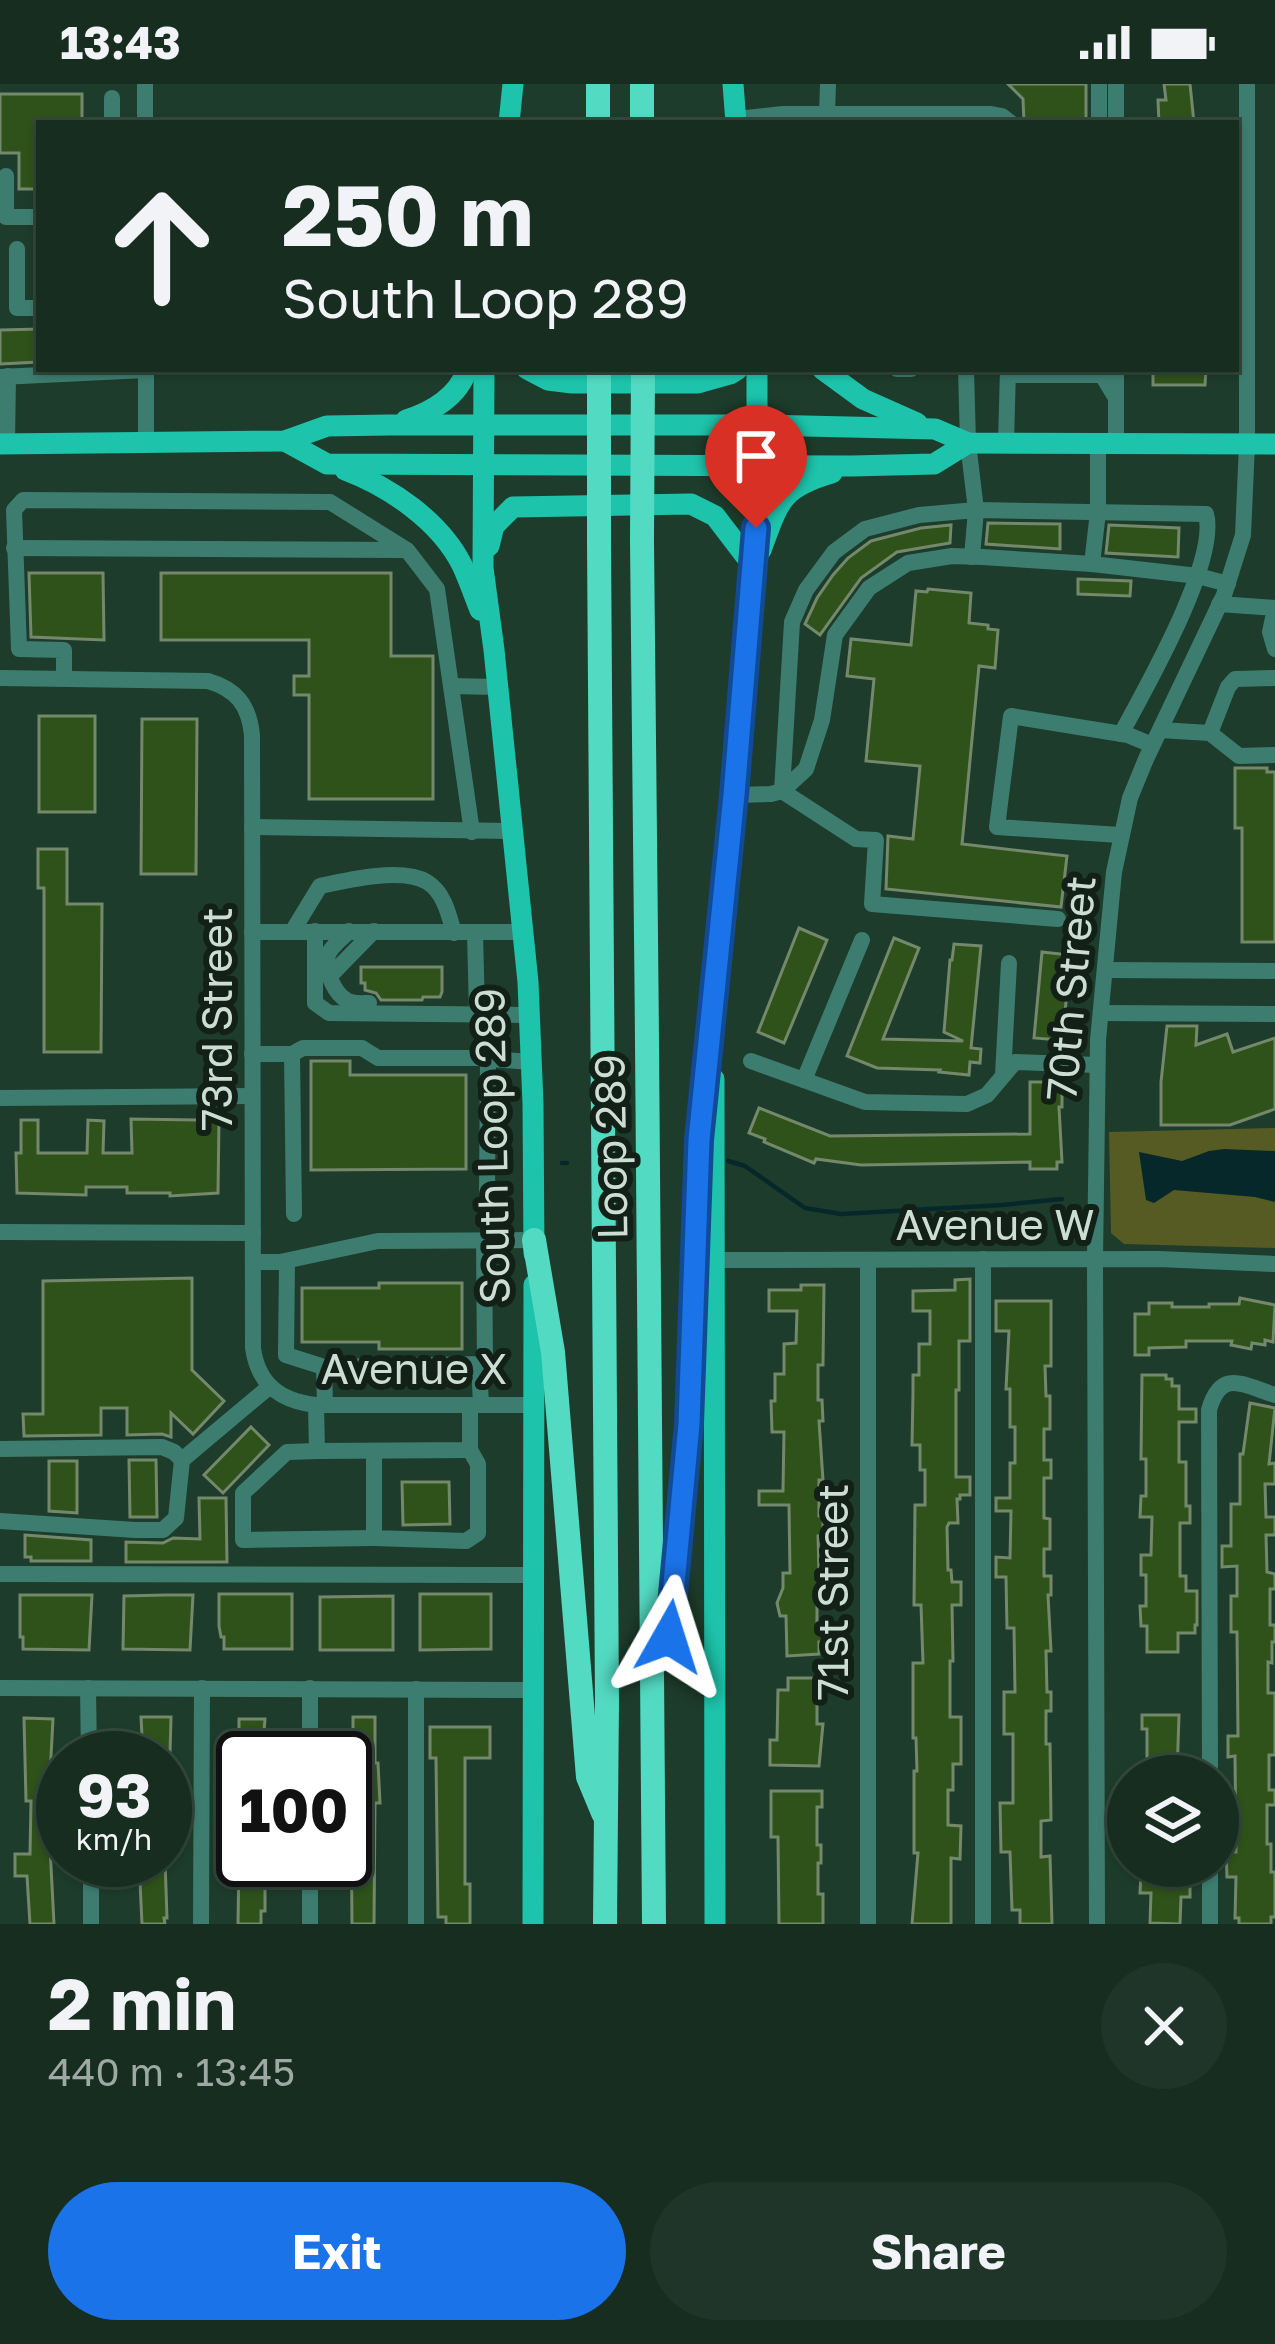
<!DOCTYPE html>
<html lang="en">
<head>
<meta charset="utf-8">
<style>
  body { margin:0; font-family:"Golos Text",sans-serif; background:#1f3529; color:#f1f3f6; height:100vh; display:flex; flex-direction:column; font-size:45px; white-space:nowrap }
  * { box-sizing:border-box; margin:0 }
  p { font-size:39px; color:#9ea8a5 }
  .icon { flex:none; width:66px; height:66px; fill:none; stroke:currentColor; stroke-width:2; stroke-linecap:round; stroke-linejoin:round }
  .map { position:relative; height:1840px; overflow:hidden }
  .drawer { display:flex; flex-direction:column; background:#162d20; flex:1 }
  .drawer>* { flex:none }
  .banner { position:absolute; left:36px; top:36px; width:1203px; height:252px; border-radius:0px; box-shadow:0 3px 9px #0004,0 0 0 3px #35493e; background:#162d20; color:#f1f3f6; overflow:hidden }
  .buttons { position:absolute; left:1107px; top:1671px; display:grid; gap:24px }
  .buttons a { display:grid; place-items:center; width:132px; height:132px; border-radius:50%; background:#162d20; box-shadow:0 3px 9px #0004,0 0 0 3px #35493e; font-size:60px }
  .speed { position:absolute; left:36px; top:1647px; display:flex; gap:24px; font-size:60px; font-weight:700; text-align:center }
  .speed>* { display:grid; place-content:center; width:156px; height:156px; border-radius:50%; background:#162d20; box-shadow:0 3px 9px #0004,0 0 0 3px #35493e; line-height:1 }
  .speed small { font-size:30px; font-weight:400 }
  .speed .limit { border:6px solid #111; border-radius:18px; background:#fff; color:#111 }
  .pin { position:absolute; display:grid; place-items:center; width:102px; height:102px; color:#fff; margin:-123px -51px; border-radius:50% 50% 50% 0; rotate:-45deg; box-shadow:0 0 12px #0007 }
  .pin .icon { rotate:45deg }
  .me { position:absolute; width:132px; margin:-66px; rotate:6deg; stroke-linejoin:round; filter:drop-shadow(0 0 9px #0008) }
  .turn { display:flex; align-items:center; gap:42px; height:252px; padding:0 48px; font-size:54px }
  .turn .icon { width:156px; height:156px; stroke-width:2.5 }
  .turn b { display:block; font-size:84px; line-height:102px }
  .round { display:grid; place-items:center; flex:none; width:126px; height:126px; border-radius:63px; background:#1f3529 }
  .headline { display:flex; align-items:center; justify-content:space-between; height:204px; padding:0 48px }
  h1 { font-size:72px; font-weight:700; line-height:90px }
  .primary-button { display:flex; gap:24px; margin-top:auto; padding:24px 48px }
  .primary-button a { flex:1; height:138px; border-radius:72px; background:#1a73e8; color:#fff; font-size:48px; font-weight:700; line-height:138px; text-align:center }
  .primary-button a+a { background:#1f3529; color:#f1f3f6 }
  .status { display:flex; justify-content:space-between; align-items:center; height:84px; padding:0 60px; background:#162d20; direction:ltr }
  .status svg { height:33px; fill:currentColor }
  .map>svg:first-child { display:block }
</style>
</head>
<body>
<div class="status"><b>13:43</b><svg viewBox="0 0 49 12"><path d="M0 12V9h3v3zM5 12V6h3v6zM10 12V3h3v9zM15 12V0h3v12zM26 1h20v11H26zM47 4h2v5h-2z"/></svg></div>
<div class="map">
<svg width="1275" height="1840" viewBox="0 0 1275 1840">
  <rect width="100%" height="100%" fill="#1d3c2b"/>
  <!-- green -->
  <path fill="#555b23" d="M1275,1044V1164L1124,1160L1111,1149L1109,1048Z"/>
  <!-- water -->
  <path fill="#07282a" d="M1224,1065L1275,1067V1118L1255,1113L1174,1106L1154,1119L1146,1116L1139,1068L1182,1077L1209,1067Z"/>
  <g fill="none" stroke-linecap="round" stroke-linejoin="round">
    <!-- stream -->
    <g stroke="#07282a" stroke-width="4.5">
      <path d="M728,1077L745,1082L805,1124L841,1130L1002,1121L1062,1115"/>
      <path d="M562,1079H567"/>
    </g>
  </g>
  <!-- building -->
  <g fill="#2e521a" stroke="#74886b" stroke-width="3">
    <path d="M1008,0H1086V39H1024L1023,15Z"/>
    <path d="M1164,0H1190L1194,39H1159L1158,16H1166Z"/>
    <path d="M0,10H82V39H39V105H19V69H0Z"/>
    <path d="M39,245V278L0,280V246Z"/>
    <path d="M1153,285H1206L1205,301H1153Z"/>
    <path d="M988,439L1060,440V465L986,460Z"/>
    <path d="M951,441L950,459L897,468L861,494L820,551L805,540L817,514L833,491L848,474L871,457L921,444Z"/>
    <path d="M1109,441L1179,444L1178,473L1106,469Z"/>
    <path d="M29,489H103L104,556L31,553Z"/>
    <path d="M161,489H391V572H433V715H309V611H294V592H309V556H161Z"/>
    <path d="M1078,495L1131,497L1130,512L1078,510Z"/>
    <path d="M928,505L971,509L969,539L988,541V545L998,546L995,584L979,582L962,760L1067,772L1061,823L886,805L888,752L913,755L920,682L866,677L874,595L847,592L851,555L911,561L916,507L927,508Z"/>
    <rect x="39" y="632" width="56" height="96"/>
    <path d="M142,635H197L196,790H141Z"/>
    <path d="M1235,684H1267V688H1275V858H1242V744H1235Z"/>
    <path d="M38,765H67V820H102L101,968H44V804H38Z"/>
    <path d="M799,844L827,856L784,959L758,948Z"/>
    <path d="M894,854L919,864L883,955L963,957L944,948L950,876H952L954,860L981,862L971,964L981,965L980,979L970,978L969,991L939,988L940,986L877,984L847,972Z"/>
    <path d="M1042,868L1070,871L1064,941L1059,956L1034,954Z"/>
    <path d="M361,883H442V908L440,913H423L422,916H381L376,909L365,906V899H361Z"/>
    <path d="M1167,942H1197L1196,961L1227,950L1233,968L1275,954V1025L1230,1041H1161V998Z"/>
    <path d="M311,977H350V991H466V1085L311,1086Z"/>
    <path d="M1030,998H1057V1006H1062V1023H1059L1062,1078H1057V1085H1030V1078L861,1081L816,1075L814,1079L764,1058L765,1055L749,1049L759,1024L830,1052L1030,1050Z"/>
    <path d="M198,1025H214V1035H219L218,1109L170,1112V1109H127V1103H86V1111L17,1109L16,1069H21V1036H38V1069H87L88,1036L104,1037L103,1069H132L131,1035L198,1036Z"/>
    <path d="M192,1194V1286L224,1317L193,1350L171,1329V1353L162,1350L127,1351V1324H101V1351L24,1352L23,1330H43V1197Z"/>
    <path d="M970,1195V1257H959V1306H956V1393H970V1411H960V1415H957L958,1439H949L947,1443L948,1486H951L952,1498H961V1521H952L953,1577H950V1633H961V1680H953V1706H948V1741L961,1742L960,1775L951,1774V1840H912L918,1769H914V1687H917L916,1654H913V1579H923L921,1521H914L915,1421H925V1386H920V1361H912L913,1309V1291H919V1260H930V1227H913V1207L955,1206V1196Z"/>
    <path d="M379,1199H462V1265H379V1258H302V1204H379Z"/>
    <path d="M801,1201H824L823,1281H818V1316H822L823,1337H819L823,1396H819V1432H823V1452H818L819,1488H823V1508H817V1540L823,1539V1558H819V1570L787,1572L786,1532H780L777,1519L783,1504V1489H790L789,1421H759V1407H783L784,1348H772L771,1317H775V1290H784V1260L796,1259L797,1227H769V1206H801Z"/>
    <path d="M1240,1214L1275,1221L1273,1258L1265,1256V1261L1252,1259L1251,1265L1231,1261L1232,1257H1186V1263L1149,1264V1271H1135V1230H1149V1219H1172V1223H1209V1220H1239Z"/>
    <path d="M996,1217H1051V1282H1045L1046,1312H1050V1345H1044V1376H1051V1394H1044V1434L1050,1435V1465H1044V1492H1051V1511H1048L1051,1567H1046L1047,1608H1051V1627H1046V1660H1050L1051,1736L1041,1737V1773L1050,1772L1052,1840H1020V1826H1012L1010,1768H1001L1000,1719H1013V1650H1004V1608H1015L1014,1544H1007L1006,1493H996V1473L1010,1474L1011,1427H996V1414H1010V1379H1015V1343H1010V1305H1006L1009,1247H996Z"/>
    <path d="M1142,1291H1166V1295H1172V1302H1179V1325H1196V1338H1179V1378H1186V1422H1190V1439H1180V1492H1186V1507H1197V1541H1195V1549H1178V1568H1147V1542H1141L1140,1522H1146V1491H1141V1471H1151L1152,1433H1140L1141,1412H1146V1375H1141Z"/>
    <path d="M1250,1319L1275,1324L1269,1380L1275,1379V1400H1265L1266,1433H1275V1451H1266L1267,1488L1275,1490V1505H1270V1541H1275V1558H1272V1579L1268,1578V1609H1275V1671H1269V1706H1275V1721H1267V1760H1271V1788H1275V1833H1271V1840H1239V1834H1235L1236,1793H1227L1226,1768H1236L1235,1672L1228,1673V1652H1238L1237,1548H1231V1512H1237V1482L1222,1483V1462H1231V1420H1240V1370H1243Z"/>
    <path d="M251,1343L269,1361L223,1409L204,1391Z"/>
    <path d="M129,1376H156L157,1433H130Z"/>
    <path d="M49,1377H77V1429L49,1427Z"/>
    <path d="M402,1398H449L450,1440L403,1441Z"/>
    <path d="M199,1414H226L227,1478H126V1458L163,1459L173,1454L200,1455Z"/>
    <path d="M25,1451L91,1456V1477H31V1473H25Z"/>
    <path d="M219,1510H292V1565H224V1553H221L219,1542Z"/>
    <path d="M420,1510H491V1565L420,1566Z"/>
    <path d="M20,1511H92L89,1566L23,1565V1553H20Z"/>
    <path d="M166,1511H193L190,1566L123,1565L124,1512Z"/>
    <path d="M393,1512V1566H320V1513Z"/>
    <path d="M788,1594H823V1612H817V1640H823L819,1682L770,1681V1656H777L778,1606H788Z"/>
    <path d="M1142,1631H1179L1177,1692H1147V1645H1142Z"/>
    <path d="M141,1633H171L170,1670H143Z"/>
    <path d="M353,1633H375V1679H378L380,1719H375L374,1840H352L351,1733H354V1701H351L350,1688H353Z"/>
    <path d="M24,1634L53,1635L50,1691L54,1763H50L54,1840H30L27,1792H15V1770H30L31,1717H26Z"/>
    <path d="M239,1635H265L262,1672H239Z"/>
    <path d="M430,1643H490V1674H465V1800H470V1840H446V1833H438L436,1674H430Z"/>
    <path d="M771,1707H822V1723H817V1761H821V1779H818V1810H823V1840H779L778,1753H771Z"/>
    <path d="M139,1776H165L167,1834H164L165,1840H142Z"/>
    <path d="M239,1776H265V1827H261V1840H238Z"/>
    <path d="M1150,1782H1187V1790H1190V1813H1181L1180,1840L1150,1839L1151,1809H1140L1141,1789H1150Z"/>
  </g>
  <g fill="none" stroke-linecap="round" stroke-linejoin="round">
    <!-- minor -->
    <g stroke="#3d7d70" stroke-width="16">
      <path d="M145,0V39"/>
      <path d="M1099,0V39"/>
      <path d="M1116,0V39"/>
      <path d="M112,14V39"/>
      <path d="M827,30L828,0"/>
      <path d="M920,30H991L1002,32L1011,39"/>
      <path d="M736,35L783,30H920V39"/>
      <path d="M6,92V133H39"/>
      <path d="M17,165V224H39"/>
      <path d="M146,285V359"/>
      <path d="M897,285H911"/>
      <path d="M966,285L968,359L976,426L972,473"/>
      <path d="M1116,285V360"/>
      <path d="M1008,291H1102L1116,314"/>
      <path d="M0,293L146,286"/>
      <path d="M1006,359L1008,285"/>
      <path d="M7,360L8,292"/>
      <path d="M14,464L403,466"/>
      <path d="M1092,480L1098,428V360"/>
      <path d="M1219,520L1275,524"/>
      <path d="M1275,525L1270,548L1275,565"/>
      <path d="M0,594L208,597C236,605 249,621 252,651L253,1264C258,1300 280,1317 316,1321H534"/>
      <path d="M64,594V566L19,565L14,426L23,416L330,418L407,466L437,505L472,748"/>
      <path d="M451,602L497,603"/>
      <path d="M1160,646L1210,649L1239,672L1275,671"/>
      <path d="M1210,649L1228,603L1235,595L1275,594"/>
      <path d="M733,711L771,710L782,707L792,538L806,506L834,468L865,445L919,431L976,426L1206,430C1219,477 1145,605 1121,650"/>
      <path d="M252,743L513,747"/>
      <path d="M1120,751L997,743L1011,632L1128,651L1152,661"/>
      <path d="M1058,835L872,820L876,756L856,755L782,707L806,685L822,636L835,551L869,504L908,479L952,472L982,473L1092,480L1198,492L1228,500"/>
      <path d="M315,847V919L329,929L529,931"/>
      <path d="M349,847C343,854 331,862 328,871C323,885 335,911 348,917C354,920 363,919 369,919"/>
      <path d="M252,848H523"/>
      <path d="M292,848L320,802C347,796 402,783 427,798C444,808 449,831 454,849"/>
      <path d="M475,849L477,929"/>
      <path d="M1105,886L1275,887"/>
      <path d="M330,892L374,847"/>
      <path d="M1101,929L1275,930"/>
      <path d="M252,970H292L303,964H362L378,974H477L531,978"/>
      <path d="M292,970L294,1130"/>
      <path d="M751,977L865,1018L967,1020L987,1011L1015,978L1097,981"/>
      <path d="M1003,991L1009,879"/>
      <path d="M804,996L862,856"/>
      <path d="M0,1014L252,1012"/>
      <path d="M487,1110L488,977"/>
      <path d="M0,1148L253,1149"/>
      <path d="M983,1175V1840"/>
      <path d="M716,1176L1159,1175L1275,1180"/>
      <path d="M868,1176V1840"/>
      <path d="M287,1177L286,1271L324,1283L485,1280L484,1156"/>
      <path d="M253,1178H280L378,1157L534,1156"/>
      <path d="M479,1280L481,1321"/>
      <path d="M324,1283L325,1321"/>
      <path d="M316,1321L317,1367L470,1366V1321"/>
      <path d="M0,1365L162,1363L174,1368L182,1376L269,1303"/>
      <path d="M317,1367L287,1368L243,1409V1456L374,1454"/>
      <path d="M374,1367V1454L466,1457L478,1449V1380L470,1366"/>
      <path d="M0,1437L135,1446H163L176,1434L182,1376"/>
      <path d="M0,1490L533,1491"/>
      <path d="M0,1604L533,1606"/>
      <path d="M88,1604L89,1674"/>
      <path d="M310,1604V1674"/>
      <path d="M416,1605V1840"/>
      <path d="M1210,1692L1209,1326C1221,1284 1243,1301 1275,1311"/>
      <path d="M91,1776V1840"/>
      <path d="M310,1776V1840"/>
      <path d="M1210,1782V1840"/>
      <path d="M201,1840L202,1604"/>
      <path d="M1097,1840L1095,1175L1098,956L1114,788L1130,714L1146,675L1224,511L1243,451L1247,360V0"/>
    </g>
    <!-- major -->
    <g stroke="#1dc4ab" stroke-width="21">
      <path d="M733,0L736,39"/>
      <path d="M509,39L513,0"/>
      <path d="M484,285L483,484L494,566L528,898L533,1020L534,1170"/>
      <path d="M527,285L548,296L572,299H698L730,290L738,285"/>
      <path d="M822,285L863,315L917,339"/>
      <path d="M406,336C432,328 459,312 467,285"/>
      <path d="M285,357L327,380L852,382L934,380L968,359"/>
      <path d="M0,360L285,357L327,342L389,341H757L935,345L968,359L1275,360"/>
      <path d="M345,386C390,403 440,437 462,481C469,496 474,511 480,526"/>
      <path d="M489,462L494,442L513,423L691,420L715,432L754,483"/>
      <path d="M761,466C779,418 780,404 832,389"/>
      <path d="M713,945L754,483L757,406V285"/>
      <path d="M714,995L715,1840"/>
      <path d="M533,1840L534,1201"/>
    </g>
    <!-- highway -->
    <g stroke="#53dac2" stroke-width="24">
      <path d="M598,0V39"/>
      <path d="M642,0V39"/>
      <path d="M599,457L607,1617L605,1840"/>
      <path d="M642,457C646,918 653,1379 654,1840"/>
      <path d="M534,1156L553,1268L588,1693L603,1729"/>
      <path d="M666,1572L689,1340L699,1056L712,931"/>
    </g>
    <!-- highway-bridge -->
    <g stroke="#53dac2" stroke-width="24">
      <path d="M599,285V457"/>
      <path d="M642,457L643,285"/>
    </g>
  </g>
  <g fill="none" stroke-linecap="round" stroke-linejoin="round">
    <!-- route casing -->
    <g stroke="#114b97" stroke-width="30">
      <path id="route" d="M669,1553L689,1340L699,1056L734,711L756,444"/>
    </g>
    <!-- route -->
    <use href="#route" stroke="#1a73e8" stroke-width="21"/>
  </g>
  <g text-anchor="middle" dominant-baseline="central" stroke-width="12" stroke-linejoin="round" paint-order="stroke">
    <!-- street labels -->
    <g font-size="42" fill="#ccded3" stroke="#122018">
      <text transform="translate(1070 904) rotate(-85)">70th Street</text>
      <text transform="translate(216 935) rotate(-90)">73rd Street</text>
      <text transform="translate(491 1062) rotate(-91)">South Loop 289</text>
      <text transform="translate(610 1063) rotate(-91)">Loop 289</text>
      <text x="995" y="1140">Avenue W</text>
      <text x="414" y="1284">Avenue X</text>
      <text transform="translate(832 1508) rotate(-90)">71st Street</text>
    </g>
  </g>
</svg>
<div class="buttons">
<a><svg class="icon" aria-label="layers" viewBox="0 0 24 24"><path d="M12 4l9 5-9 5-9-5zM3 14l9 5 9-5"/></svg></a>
</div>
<div class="speed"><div>93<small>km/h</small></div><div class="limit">100</div></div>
<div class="pin" style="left:756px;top:444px;background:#d93025"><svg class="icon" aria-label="arrive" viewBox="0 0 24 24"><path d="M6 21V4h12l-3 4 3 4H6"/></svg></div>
<svg class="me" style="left:669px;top:1553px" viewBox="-20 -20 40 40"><path d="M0-17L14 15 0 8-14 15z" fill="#1a73e8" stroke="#fff" stroke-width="4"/></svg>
<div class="banner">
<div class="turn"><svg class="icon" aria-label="ahead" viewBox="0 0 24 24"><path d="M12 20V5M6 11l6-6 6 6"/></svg><div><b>250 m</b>South Loop 289</div></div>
</div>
</div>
<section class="drawer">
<div class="headline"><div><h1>2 min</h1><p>440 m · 13:45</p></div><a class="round"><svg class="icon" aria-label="close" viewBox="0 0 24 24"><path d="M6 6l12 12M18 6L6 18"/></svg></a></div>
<div class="primary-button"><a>Exit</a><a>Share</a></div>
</section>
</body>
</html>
